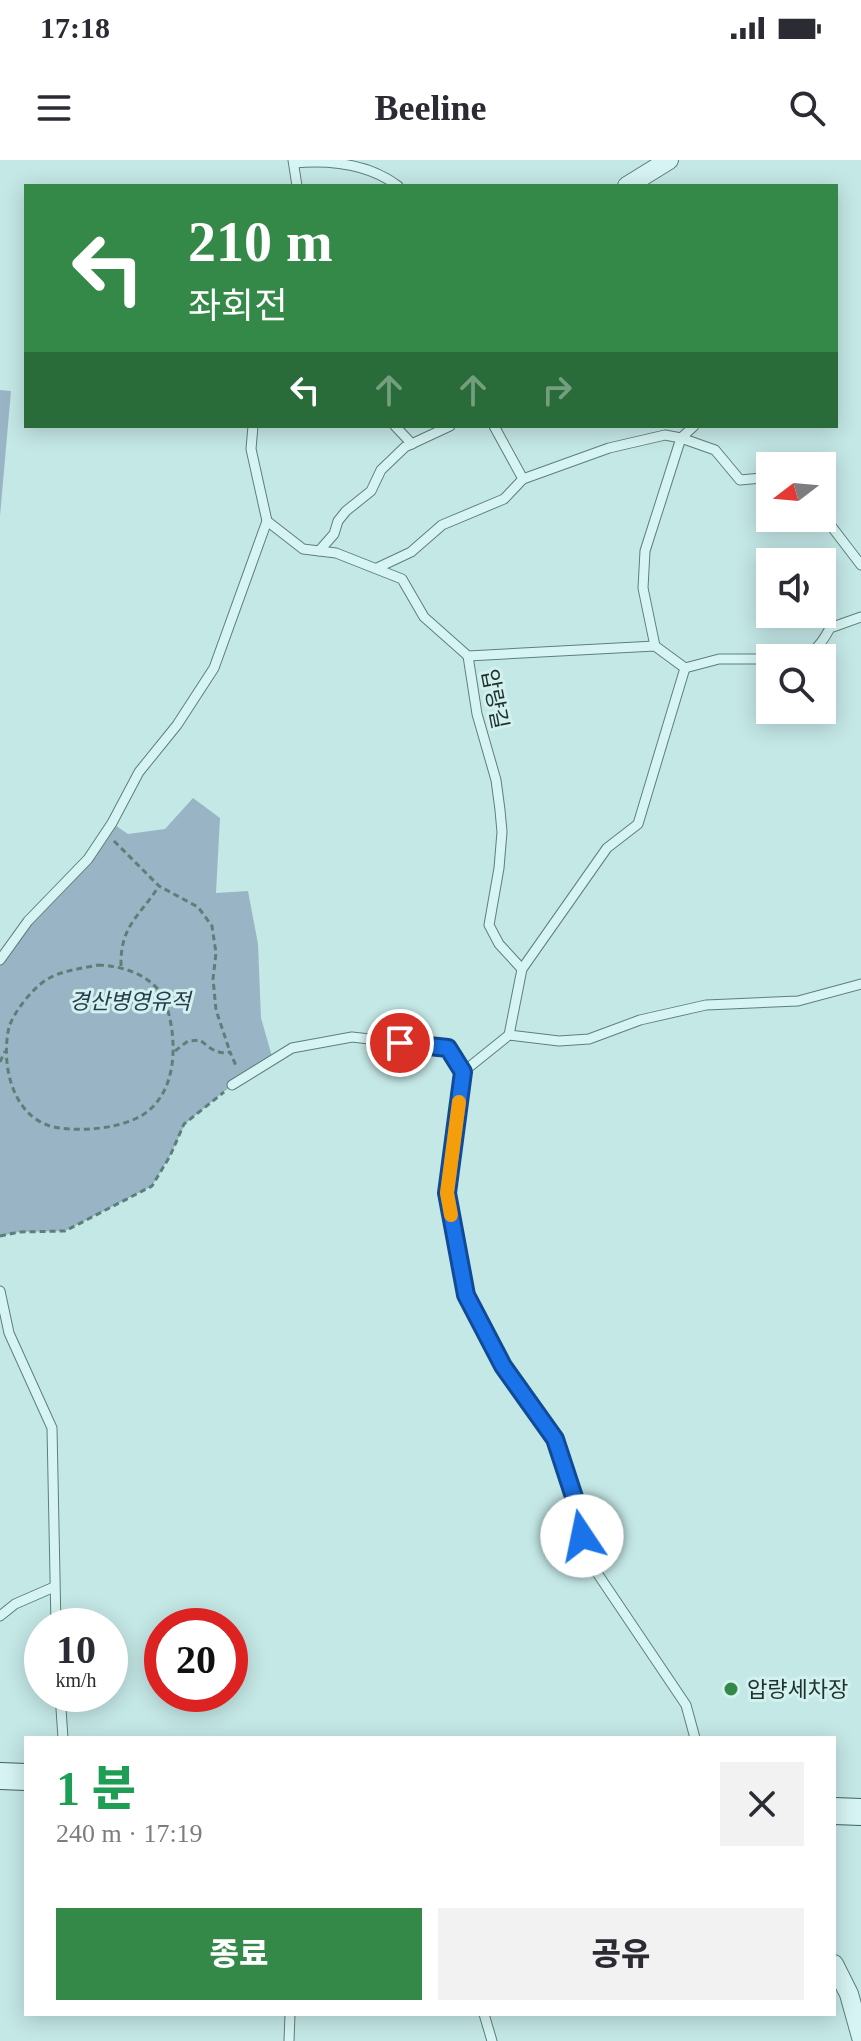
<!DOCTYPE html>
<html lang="ko">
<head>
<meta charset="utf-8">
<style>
  body { margin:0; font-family:"Times New Roman","Noto Sans KR",serif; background:#f2f2f3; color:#2b2b33; height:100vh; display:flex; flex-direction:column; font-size:30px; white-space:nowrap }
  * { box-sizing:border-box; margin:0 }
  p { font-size:26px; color:#7c7c81 }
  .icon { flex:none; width:44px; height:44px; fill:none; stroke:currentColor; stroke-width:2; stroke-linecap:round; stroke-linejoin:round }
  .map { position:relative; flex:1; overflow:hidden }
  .side { position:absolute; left:24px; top:1576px; width:812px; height:280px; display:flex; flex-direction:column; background:#fff; border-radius:0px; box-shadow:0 4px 20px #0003 }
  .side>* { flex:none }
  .banner { position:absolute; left:24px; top:24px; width:814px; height:244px; border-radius:0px; box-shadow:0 4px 20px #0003; background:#348848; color:#fff; overflow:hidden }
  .needle { width:52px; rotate:254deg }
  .fabs { position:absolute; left:756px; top:292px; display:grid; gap:16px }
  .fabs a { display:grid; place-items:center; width:80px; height:80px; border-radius:0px; background:#fff; box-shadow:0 4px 20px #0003; font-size:40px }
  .speed { position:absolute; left:24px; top:1448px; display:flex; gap:16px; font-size:40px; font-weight:700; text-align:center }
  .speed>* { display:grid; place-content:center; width:104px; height:104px; border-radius:50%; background:#fff; box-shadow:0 4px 20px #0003; line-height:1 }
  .speed small { font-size:20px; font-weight:400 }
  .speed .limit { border:12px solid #d22; background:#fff; color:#111 }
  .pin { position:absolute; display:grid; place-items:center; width:68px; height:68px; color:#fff; margin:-34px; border:4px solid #fff; border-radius:50%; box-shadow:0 2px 8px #0007 }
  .me { position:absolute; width:88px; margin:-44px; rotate:349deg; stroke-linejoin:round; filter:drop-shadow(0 0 6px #0008) }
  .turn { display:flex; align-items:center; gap:28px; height:168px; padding:0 32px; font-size:36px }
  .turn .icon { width:104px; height:104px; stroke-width:2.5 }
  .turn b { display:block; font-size:56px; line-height:68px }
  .lanes { display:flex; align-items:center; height:76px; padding:0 32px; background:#0003; justify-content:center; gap:40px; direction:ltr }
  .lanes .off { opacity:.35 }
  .round { display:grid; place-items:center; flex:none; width:84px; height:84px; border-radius:0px; background:#f2f2f3 }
  .overview { display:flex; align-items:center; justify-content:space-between; height:136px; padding:0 32px }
  h1 { font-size:48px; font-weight:800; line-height:60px; color:#1e9e55 }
  .button { display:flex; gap:16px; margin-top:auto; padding:16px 32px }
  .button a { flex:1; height:92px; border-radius:0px; background:#348848; color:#fff; font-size:32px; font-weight:800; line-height:92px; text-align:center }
  .button a+a { background:#f2f2f3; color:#2b2b33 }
  .status { display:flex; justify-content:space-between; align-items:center; height:56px; padding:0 40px; background:#fff; direction:ltr }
  .status svg { height:22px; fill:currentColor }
  header { display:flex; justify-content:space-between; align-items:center; height:104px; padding:0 32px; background:#fff; font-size:36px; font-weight:800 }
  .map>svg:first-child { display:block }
</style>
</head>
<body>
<div class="status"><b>17:18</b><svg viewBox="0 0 49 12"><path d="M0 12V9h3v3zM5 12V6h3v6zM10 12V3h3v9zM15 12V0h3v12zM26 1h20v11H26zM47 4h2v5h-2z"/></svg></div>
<header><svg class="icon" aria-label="menu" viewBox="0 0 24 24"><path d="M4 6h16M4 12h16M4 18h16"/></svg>Beeline<svg class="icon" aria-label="search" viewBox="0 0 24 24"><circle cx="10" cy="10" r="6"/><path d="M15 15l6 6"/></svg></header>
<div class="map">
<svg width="861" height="1881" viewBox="0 0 861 1881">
  <rect width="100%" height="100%" fill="#c4e8e6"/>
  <!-- green -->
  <g fill="#99b5c5">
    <path d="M0,230L11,231L0,356Z"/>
    <path d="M193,638L220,658L216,733L248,731L258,784L261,858L273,900L232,925L185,964L170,996L152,1026L65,1071L19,1072L0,1076V800L28,761L88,699L112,663L128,674L165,669Z"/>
  </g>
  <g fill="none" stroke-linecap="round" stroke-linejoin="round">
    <!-- service casing -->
    <g stroke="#5c8079" stroke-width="11">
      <g id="service">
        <path d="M293,0L297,26"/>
        <path d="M294,3C329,0 369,4 398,26"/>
        <path d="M253,266L251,289L267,361L303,389L336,393L402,419L424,457L468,496L477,554L496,620L500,650L502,672L499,708L489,765L499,784L522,809"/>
        <path d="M395,266L412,284"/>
        <path d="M494,266L523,319"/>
        <path d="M822,354L861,405"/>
        <path d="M319,391L334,374L338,361L346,351L371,331L381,310L405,287L450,266"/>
        <path d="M377,408L411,392L442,365L504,339L523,319L609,288L665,275L681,278L715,290L740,320L762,318L770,321"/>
        <path d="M655,486L643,428L645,391L681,278L694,266"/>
        <path d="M468,496L655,486L685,508L638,664L607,688L522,809L509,875"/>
        <path d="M779,498C810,494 815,496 830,468L861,457"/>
        <path d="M685,508L719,499H770"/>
        <path d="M0,800L28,761L88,699L112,663L139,612L177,565L214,508L267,361"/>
        <path d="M232,925L292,888L352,877L448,888L463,912"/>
        <path d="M0,1131L9,1173L52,1268L56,1466"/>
        <path d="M0,1456L15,1444L54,1427"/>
        <path d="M60,1534L63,1578"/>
        <path d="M695,1578L686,1545L585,1395L577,1346L555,1279L503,1206L466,1135L447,1033L463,912L509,875L559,881L589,879L640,860L706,845L798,841L861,824"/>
        <path d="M484,1854L492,1881"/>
        <path d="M289,1881L290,1854"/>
      </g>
    </g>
    <!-- minor casing -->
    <g stroke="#5c8079" stroke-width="20">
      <g id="minor">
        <path d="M627,26L669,0"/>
        <path d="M834,1804L849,1834L861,1877"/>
      </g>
    </g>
    <!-- secondary casing -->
    <g stroke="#40625a" stroke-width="28">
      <g id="secondary">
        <path d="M0,1616L26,1617"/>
        <path d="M834,1651L861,1652"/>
      </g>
    </g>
    <!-- path -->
    <g stroke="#5c8079" stroke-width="3" stroke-dasharray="6 4" stroke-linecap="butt">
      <path d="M114,681L159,726L198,747L212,766L216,793L213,819L216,850L230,892"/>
      <path d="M98,805C122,806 146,813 162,834C165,839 166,845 168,851C178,887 176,939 137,958C114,969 84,971 59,968C14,962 0,907 9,867C14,852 32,829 46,820C62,810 80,809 98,805Z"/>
      <path d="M121,806C120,766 139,757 159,726"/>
      <path d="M175,891L188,881L200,880C210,888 217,895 230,892L237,908"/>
      <path d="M0,902L5,891"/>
      <path d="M0,1076L19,1072L65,1071L152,1026L170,996L184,964L224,932"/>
    </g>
    <!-- service -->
    <use href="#service" stroke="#d6f4f3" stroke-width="9"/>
    <!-- minor -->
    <use href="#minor" stroke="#d6f4f3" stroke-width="18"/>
    <!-- secondary -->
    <use href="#secondary" stroke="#d6f4f3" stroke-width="26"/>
  </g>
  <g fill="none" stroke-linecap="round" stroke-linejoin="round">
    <!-- route casing -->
    <g stroke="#114b97" stroke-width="20">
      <path id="route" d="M400,883L448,888L463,912L447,1033L466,1135L503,1206L555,1279L577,1346L582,1376"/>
    </g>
    <!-- route -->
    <use href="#route" stroke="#1a73e8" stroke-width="14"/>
    <!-- slow -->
    <path stroke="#f59e0b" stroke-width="14" d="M451,1055L447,1033L459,942"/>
  </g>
  <!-- markers -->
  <circle fill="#348848" stroke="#d2f1ef" stroke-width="3" cx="731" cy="1529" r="8"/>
  <g text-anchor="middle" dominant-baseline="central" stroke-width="6" stroke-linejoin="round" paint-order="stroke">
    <!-- street labels -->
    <g font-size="22" fill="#1f322d" stroke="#d2f1ef">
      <text transform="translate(495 539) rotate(79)">압량길</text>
    </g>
    <!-- park labels -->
    <g font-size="22" font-style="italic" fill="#283a4c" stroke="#d2f1ef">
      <text x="130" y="841">경산병영유적</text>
    </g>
    <!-- poi labels -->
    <g font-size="22" fill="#1f322d" stroke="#d2f1ef" text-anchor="start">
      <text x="747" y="1529">압량세차장</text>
    </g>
  </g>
</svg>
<div class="fabs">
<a><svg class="needle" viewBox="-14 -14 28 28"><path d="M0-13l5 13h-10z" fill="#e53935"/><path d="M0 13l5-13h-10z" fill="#7c7c81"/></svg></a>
<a><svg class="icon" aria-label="sound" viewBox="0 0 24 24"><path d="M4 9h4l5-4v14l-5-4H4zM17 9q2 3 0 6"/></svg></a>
<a><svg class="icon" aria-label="search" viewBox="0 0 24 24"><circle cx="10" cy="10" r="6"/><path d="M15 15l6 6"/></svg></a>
</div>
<div class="speed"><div>10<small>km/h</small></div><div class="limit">20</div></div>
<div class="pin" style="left:400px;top:883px;background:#d93025"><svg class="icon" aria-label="arrive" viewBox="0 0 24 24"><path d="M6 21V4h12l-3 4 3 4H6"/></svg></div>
<svg class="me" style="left:582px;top:1376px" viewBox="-20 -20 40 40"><circle r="19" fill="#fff"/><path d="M0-13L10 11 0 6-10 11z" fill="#1a73e8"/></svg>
<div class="banner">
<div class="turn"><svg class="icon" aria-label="left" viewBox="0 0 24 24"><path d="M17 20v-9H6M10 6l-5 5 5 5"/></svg><div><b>210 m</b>좌회전</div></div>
<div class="lanes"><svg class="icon" aria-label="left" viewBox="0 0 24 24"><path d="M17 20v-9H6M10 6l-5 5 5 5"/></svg><svg class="icon off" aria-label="ahead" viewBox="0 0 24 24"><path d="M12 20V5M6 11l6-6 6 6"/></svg><svg class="icon off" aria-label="ahead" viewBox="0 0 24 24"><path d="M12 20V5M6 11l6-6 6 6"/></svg><svg class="icon off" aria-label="right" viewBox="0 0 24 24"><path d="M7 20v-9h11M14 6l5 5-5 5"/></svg></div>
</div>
<section class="side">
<div class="overview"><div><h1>1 분</h1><p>240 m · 17:19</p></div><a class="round"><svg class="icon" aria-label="close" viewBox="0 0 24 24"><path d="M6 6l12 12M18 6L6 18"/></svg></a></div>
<div class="button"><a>종료</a><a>공유</a></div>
</section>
</div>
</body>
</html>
